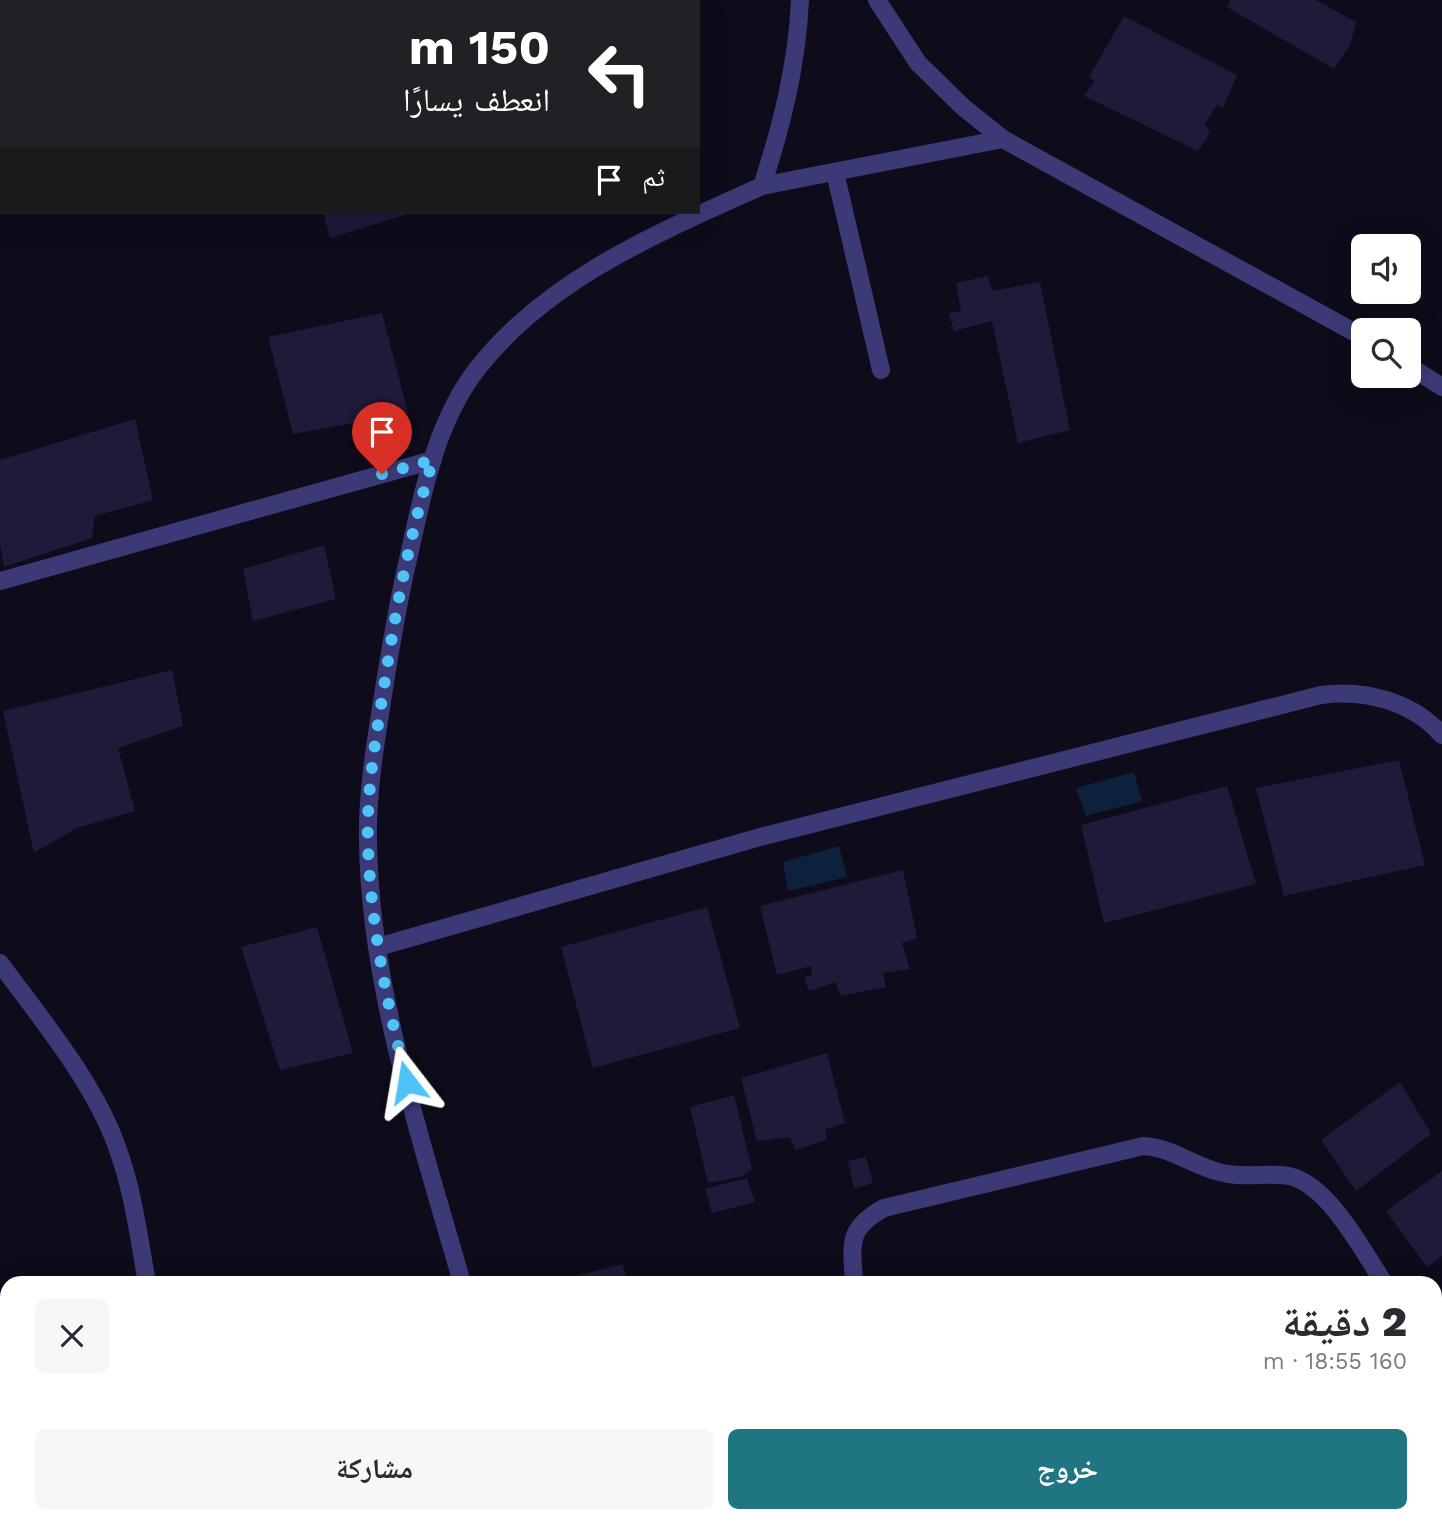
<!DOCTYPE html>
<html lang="ar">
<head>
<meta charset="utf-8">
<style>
  body { margin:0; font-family:"Work Sans","Noto Naskh Arabic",sans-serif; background:#f7f7f7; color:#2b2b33; direction:rtl; height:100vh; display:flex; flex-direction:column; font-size:26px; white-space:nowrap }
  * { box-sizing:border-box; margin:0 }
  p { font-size:23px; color:#7c7c81 }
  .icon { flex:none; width:38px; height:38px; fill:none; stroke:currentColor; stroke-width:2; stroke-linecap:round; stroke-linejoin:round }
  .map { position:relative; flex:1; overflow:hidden; direction:ltr }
  .sheet { position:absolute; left:0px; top:1276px; width:1442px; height:247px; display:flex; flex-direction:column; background:#fff; border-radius:21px 21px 0 0; box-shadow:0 7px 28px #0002; direction:rtl }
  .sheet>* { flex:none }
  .hud { position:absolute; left:0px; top:0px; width:700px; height:214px; box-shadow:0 7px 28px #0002; direction:rtl; background:#202124; color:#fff; overflow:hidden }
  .controls { position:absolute; left:1351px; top:234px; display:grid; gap:14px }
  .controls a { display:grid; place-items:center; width:70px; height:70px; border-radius:10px; background:#fff; box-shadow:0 7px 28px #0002; font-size:35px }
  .pin { position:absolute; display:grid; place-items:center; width:60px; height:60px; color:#fff; margin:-72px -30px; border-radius:50% 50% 50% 0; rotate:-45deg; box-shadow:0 0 7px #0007 }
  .pin .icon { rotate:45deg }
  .me { position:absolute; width:77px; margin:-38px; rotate:346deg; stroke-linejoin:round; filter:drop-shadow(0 0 5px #0008) }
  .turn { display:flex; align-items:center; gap:24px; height:147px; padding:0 35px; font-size:32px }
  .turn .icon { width:91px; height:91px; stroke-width:2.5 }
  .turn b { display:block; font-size:49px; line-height:60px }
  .then { display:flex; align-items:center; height:66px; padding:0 35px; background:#0003; gap:14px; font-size:26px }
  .round { display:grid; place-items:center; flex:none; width:74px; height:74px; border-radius:10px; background:#f7f7f7 }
  .summary { display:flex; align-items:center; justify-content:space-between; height:119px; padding:0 35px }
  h1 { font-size:42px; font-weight:800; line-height:52px }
  .button { display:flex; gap:14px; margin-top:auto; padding:14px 35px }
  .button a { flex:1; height:80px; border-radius:10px; background:#1f7581; color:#fff; font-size:28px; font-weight:800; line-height:80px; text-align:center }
  .button a+a { background:#f7f7f7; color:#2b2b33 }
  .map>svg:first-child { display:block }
</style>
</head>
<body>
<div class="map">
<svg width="1442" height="1522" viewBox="0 0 1442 1522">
  <rect width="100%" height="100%" fill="#0e0c1a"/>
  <!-- water -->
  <g fill="#0e213c">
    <path d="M1134,772L1142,801L1086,816L1076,788Z"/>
    <path d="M839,846L847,877L788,891L783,862Z"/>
    <path d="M266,1516H298L300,1522H267Z"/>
  </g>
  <!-- building -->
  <g fill="#1f193a">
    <path d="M1230,0H1316L1356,22L1350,45L1334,69L1227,7Z"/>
    <path d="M1124,16L1237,75L1223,108L1217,104L1205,124L1210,133L1198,151L1084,96L1095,81L1089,77Z"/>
    <path d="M323,212H414L330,238Z"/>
    <path d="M988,276L992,291L1040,282L1070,430L1018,443L992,321L954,331L949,313L961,311L956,283Z"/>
    <path d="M382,313L408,413L293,434L268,337Z"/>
    <path d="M135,419L153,500L95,516L92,538L4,567L0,544V460Z"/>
    <path d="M324,545L336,599L253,621L243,569Z"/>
    <path d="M172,670L183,726L118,748L135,811L77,828L34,853L3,711Z"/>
    <path d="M1399,760L1425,865L1284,896L1256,788Z"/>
    <path d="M1227,786L1256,884L1104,923L1081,825Z"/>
    <path d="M903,870L917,938L902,943L910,969L883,973L886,987L840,996L836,982L809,991L804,977L812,976L811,966L777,975L760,906Z"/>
    <path d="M707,907L740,1028L593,1068L561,947Z"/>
    <path d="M317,927L353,1053L280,1070L241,947Z"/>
    <path d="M827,1053L845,1123L825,1129L827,1140L795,1150L790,1137L757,1141L741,1078Z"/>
    <path d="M1400,1082L1431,1134L1356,1191L1321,1140Z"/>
    <path d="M734,1095L752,1169L740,1177L708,1183L690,1107Z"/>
    <path d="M866,1157L873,1183L854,1189L848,1161Z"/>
    <path d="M1442,1171V1256L1427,1267L1386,1211Z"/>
    <path d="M747,1178L755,1202L712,1213L705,1189Z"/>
    <path d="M623,1264L627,1283H553V1282Z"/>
    <path d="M394,1516H433L430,1522H403Z"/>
    <path d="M1116,1516H1138L1141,1522H1101Z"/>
  </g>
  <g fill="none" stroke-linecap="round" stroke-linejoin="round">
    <!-- minor -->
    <g stroke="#3b3a76" stroke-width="18">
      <path d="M877,0L918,63L963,107L1003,139L1363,337"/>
      <path d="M287,2L292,0"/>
      <path d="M0,87L2,86"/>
      <path d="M835,172L881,370"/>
      <path d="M762,186L1003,139"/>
      <path d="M1409,366L1442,387"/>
      <path d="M0,581L433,460"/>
      <path d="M378,947L764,836L1321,695C1364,689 1412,701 1442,735"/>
      <path d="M0,963C41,1019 94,1082 117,1147C133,1190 139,1238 147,1283"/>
      <path d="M462,1283C422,1141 370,991 368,842C367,797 374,752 381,708C389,656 397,606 409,555C423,492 436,422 477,369C548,278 660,232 762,186C782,125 797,65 800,0"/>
      <path d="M854,1283C852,1244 846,1229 884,1208L1143,1146C1170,1147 1192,1165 1219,1172C1242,1179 1266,1172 1289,1176C1328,1184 1363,1251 1384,1283"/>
      <path d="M1435,1369L1442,1382"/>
      <path d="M184,1516L185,1522"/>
      <path d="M527,1516L529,1522"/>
      <path d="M480,1522L486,1516"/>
    </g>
  </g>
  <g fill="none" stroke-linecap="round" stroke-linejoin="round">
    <!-- route -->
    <path stroke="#4fc3f7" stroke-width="12" stroke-dasharray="0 21.6" d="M382,474L433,460C409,536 395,614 383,693C375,743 366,795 368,846C371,926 387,1004 407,1082"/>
  </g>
</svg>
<div class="controls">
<a><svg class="icon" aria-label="sound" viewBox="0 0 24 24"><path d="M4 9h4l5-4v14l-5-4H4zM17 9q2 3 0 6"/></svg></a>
<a><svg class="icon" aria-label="search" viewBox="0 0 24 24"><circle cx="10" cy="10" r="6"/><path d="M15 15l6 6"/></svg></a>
</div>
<div class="pin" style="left:382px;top:474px;background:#d93025"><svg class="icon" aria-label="arrive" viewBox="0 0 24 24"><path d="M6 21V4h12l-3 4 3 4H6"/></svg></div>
<svg class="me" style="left:407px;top:1082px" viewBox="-20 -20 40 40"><path d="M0-17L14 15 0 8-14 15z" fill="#4fc3f7" stroke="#fff" stroke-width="4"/></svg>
<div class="hud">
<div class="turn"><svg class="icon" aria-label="left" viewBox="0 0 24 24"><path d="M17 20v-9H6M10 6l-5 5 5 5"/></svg><div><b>150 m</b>انعطف يسارًا</div></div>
<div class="then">ثم<svg class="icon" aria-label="arrive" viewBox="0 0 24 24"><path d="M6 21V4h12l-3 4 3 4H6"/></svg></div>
</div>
<section class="sheet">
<div class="summary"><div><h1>2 دقيقة</h1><p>160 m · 18:55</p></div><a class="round"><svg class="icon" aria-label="close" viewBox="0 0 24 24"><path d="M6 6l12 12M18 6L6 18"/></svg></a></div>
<div class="button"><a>خروج</a><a>مشاركة</a></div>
</section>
</div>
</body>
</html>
